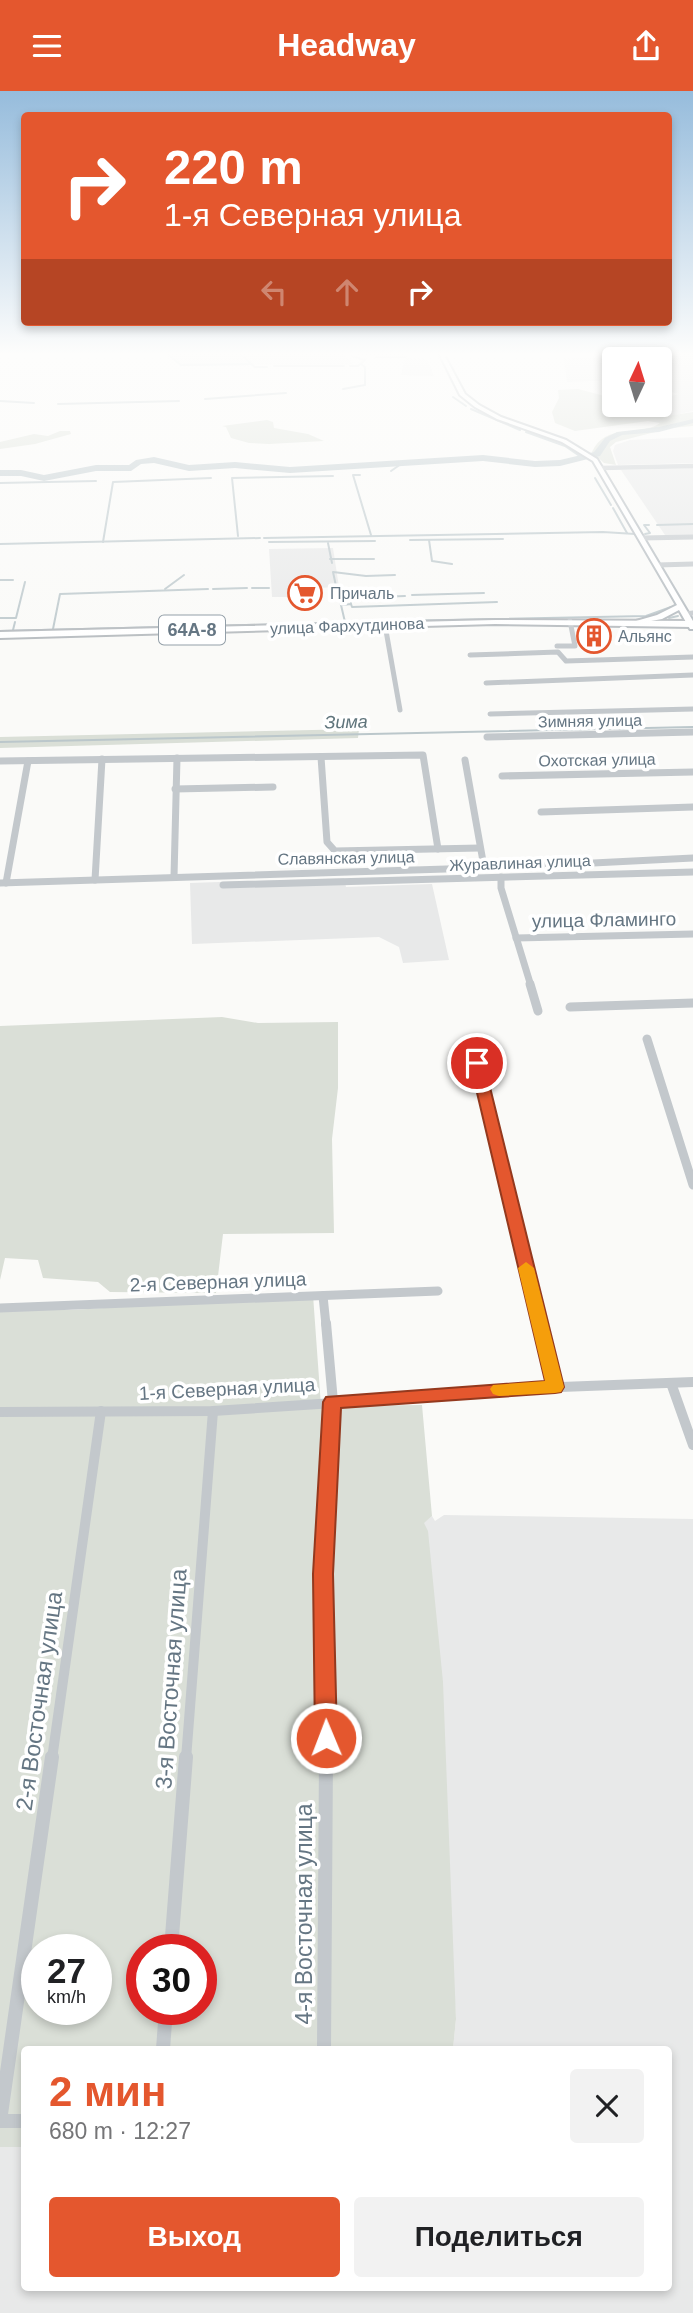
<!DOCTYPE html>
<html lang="ru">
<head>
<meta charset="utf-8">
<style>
  body { margin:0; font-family:Helvetica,sans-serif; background:#f2f2f2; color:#202124; height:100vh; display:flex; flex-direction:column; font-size:26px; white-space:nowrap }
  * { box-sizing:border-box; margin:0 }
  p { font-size:23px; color:#757577 }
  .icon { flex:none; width:38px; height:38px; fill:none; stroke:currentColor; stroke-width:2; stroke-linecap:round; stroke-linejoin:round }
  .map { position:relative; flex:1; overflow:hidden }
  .panel { position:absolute; left:21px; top:1955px; width:651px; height:245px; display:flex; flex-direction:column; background:#fff; border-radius:7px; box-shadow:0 4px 10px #0003 }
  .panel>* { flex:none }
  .hud { position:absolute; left:21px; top:21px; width:651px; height:214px; border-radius:7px; box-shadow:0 4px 10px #0003; background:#e4572e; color:#fff; overflow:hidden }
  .needle { width:46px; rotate:4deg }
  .buttons { position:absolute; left:602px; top:256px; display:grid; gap:14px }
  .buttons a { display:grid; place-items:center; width:70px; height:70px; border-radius:7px; background:#fff; box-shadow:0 4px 10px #0003; font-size:35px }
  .speed { position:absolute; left:21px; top:1843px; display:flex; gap:14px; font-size:35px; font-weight:700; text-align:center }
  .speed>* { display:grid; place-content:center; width:91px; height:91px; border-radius:50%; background:#fff; box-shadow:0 4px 10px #0003; line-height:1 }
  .speed small { font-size:18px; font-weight:400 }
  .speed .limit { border:10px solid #d22; background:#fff; color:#111 }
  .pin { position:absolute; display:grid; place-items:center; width:60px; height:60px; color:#fff; margin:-30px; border:4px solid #fff; border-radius:50%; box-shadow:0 2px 7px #0007 }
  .me { position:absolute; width:77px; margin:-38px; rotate:359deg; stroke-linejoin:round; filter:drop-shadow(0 0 5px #0008) }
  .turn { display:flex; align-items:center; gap:24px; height:147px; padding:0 28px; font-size:32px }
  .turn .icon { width:91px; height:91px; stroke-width:2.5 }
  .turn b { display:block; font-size:49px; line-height:60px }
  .lanes { display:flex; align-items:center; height:66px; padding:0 28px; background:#0003; justify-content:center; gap:35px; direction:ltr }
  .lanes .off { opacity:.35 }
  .round { display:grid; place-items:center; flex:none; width:74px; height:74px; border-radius:7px; background:#f2f2f2 }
  .overview { display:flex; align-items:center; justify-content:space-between; height:119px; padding:0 28px }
  h1 { font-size:42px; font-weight:600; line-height:52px; color:#e4572e }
  .button { display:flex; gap:14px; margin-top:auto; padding:14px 28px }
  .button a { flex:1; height:80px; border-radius:7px; background:#e4572e; color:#fff; font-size:28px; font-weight:600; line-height:80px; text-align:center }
  .button a+a { background:#f2f2f2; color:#202124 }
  header { display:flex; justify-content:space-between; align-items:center; height:91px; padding:0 28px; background:#e4572e; color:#fff; font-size:32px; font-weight:600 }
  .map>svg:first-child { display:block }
</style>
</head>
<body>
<header><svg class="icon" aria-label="menu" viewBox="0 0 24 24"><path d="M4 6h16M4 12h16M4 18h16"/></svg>Headway<svg class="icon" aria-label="share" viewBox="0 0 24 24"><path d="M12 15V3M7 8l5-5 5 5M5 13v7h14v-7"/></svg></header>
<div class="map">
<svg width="693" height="2222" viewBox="0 0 693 2222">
  <rect width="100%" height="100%" fill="#fafaf8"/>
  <!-- built -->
  <g fill="#e8e9e9">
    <path d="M164,260H345L344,264L354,273L187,275L176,271Z"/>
    <path d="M358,260H407L405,267L427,268L434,285L401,284L405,266L357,265Z"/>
    <path d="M620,260H693V320L670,325L641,321L643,313H660V308L679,303L660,298V268H614V291L611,289L567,291L564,268L608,265L607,262Z"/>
    <path d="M693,346V372L618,374L613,360L615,354L630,349Z"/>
    <path d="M693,377V444H665L621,379Z"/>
    <path d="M333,457L339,496L292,498V506H272L269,458Z"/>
    <path d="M344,787L346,796L432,793L449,869L403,872L399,856L379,846L192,853L190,792Z"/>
    <path d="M444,1424L693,1428V2222H0V2056H24V2196H668V1958H453L456,1928L423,1432L432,1425L435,1430Z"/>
  </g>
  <!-- green -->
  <g fill="#dadfd7" fill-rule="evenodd">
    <path d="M578,298L601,304L614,313L630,316L642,323L667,325L693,321V335L671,337L616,351L610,356L616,374L604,372L592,361C605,331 642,346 660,332L648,330L575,340L555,332L552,321L559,307L558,299Z"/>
    <path d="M267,329L273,331L274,337L308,343L324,350L269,353L249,352L231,347L226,336L222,335Z"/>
    <path d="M60,340H70L71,343L35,353L0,358V351L34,343L48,345Z"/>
    <path d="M359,638L358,647L0,657V646Z"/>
    <path d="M222,926L258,932L338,931V997L332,1048L334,1142L223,1143L216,1202L110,1201L98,1191L43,1187L38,1169L5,1167L0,1189V935Z"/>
    <path d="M313,1204L321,1315L422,1314L432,1425L424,1432L428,1440L443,1591L456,1928L453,1958H24V2056H0V1218L72,1219ZM37,1858H96V1918H37ZM142,1858H201V1918H142Z"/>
  </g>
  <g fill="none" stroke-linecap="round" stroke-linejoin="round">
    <!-- stream -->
    <g stroke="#bbc7cb" stroke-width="2">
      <path d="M163,260L181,274L251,273L238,260"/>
      <path d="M376,266H406"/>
      <path d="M251,273L255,276H267"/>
      <path d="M274,275H344"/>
      <path d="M350,275H358L365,269L352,265L353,260"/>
      <path d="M343,298L365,294V276L361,273"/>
      <path d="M453,306L466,315"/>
      <path d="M205,308L286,302"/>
      <path d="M0,310L34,312"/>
      <path d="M58,313L179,310"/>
      <path d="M471,318L520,339"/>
      <path d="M526,341L565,355L581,366"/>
      <path d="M391,380L401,373"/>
      <path d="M360,384H353L371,444"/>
      <path d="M595,387L611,414"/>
      <path d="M0,392L96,390"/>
      <path d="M613,417L627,442"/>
      <path d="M657,434L693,433"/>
      <path d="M645,443L650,442L644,434H649"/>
      <path d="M238,445L232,387L333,385"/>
      <path d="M264,447L603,441L635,443"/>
      <path d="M410,449L503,448"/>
      <path d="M429,449L432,470L452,473"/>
      <path d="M103,451L113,391L211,387"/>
      <path d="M269,451L375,450"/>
      <path d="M328,452L332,472"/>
      <path d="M0,453L260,447"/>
      <path d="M330,468H374"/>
      <path d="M0,489H13"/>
      <path d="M336,495L333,481L366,485L395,484"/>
      <path d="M252,497H269"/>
      <path d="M337,497L345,531L646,525L671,516"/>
      <path d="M165,498L184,484"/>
      <path d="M213,498L247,497"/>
      <path d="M412,504L484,502"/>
      <path d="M351,512V507L405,505"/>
      <path d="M342,514L351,513L352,516L497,511"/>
      <path d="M0,527H16L25,491"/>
      <path d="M669,527L678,525"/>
      <path d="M53,538L60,503L208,498"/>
      <path d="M13,539L15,531"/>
      <path d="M0,540L334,532"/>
      <path d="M0,651L693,636"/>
    </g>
    <!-- river -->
    <path fill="#bbc7cb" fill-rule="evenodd" d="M693,328V332L659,341L622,344L610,350L600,365L560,375L535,376L483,370L290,382L235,377L189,380L154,372L141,373L131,380H96L44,390L21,385H0V379H21L44,384L96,374H129L136,369L154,366L189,374L235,371L290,376L483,364L535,370L560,369L594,361L605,347L617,341L659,336Z"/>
    <!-- secondary casing -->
    <g stroke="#b3babf" stroke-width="4">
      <path id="secondary" d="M438,260H442L465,303L479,314L501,326L566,349L597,368L693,530V538H690L679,519L662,528L640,532L636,530L657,524L677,514L593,370L562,351L497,328L475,316L460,304Z"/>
    </g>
    <!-- primary casing -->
    <g stroke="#b5babe" stroke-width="4">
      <path id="primary" d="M495,529L693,530V536L495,533L0,547V541Z"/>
    </g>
    <!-- street-far5 -->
    <path stroke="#c3c8cc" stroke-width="4.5" d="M601,377L693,375"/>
    <!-- street-far4 -->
    <g stroke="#c3c8cc" stroke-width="5">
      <path d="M642,447L693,446"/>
      <path d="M657,474L693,473"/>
      <path d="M686,523L693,522"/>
      <path d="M385,534L400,619"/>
      <path d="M557,555H575L570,530"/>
      <path d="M470,564L558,561L566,570L693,566"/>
      <path d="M486,592L693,584"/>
      <path d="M490,623L693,618"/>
    </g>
    <!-- street-far3 -->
    <g stroke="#c3c8cc" stroke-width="7">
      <path d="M487,646L693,641"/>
      <path d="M321,666L327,751L335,760L480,757"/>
      <path d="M465,669L484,776"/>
      <path d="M0,670L423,664L438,758"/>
      <path d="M502,685L693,681"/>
      <path d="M175,698L273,696"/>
      <path d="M541,721L693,716"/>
      <path d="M174,786L177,667"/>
      <path d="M501,786V797L531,895"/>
      <path d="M95,789L102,668"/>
      <path d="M0,792L513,776L693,767"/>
      <path d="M6,792L28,670"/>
      <path d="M223,794L693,781"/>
      <path d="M516,847L693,843"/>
    </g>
    <!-- street-far2 -->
    <g stroke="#c3c8cc" stroke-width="9">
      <path d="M530,893L538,920"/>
      <path d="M570,916L693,912"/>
      <path d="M647,948L693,1094"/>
      <path d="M477,972L540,1234"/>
      <path d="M323,1205L326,1234"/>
      <path d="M0,1217L438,1200"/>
    </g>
    <!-- street-far1 -->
    <g stroke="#c3c8cc" stroke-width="10">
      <path d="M326,1232L333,1311L323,1483L326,1668"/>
      <path d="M540,1232L555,1296"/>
      <path d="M671,1292L693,1354"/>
      <path d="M0,1321L213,1320L456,1304L484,1299L693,1291"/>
      <path d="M52,1668L101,1320"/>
      <path d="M186,1668L213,1320"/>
    </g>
    <!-- street -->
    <g stroke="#c3c8cc" stroke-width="14">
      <path d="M171,1858L186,1666"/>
      <path d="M163,1958L166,1918"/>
      <path d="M324,1958L326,1666"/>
      <path d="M0,2030L52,1666"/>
      <path d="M0,2030H24"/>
    </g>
    <!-- secondary -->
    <use href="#secondary" fill="#fff" fill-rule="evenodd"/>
    <!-- primary -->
    <use href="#primary" fill="#fff" fill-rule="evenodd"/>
  </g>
  <!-- sky -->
  <linearGradient id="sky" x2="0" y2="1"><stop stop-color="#96bcdc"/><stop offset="0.46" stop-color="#fdfdfc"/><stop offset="1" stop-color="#fdfdfc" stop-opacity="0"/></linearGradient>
  <rect width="693" height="571" fill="url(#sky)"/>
  <!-- route -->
  <path fill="#e4572e" stroke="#94391e" stroke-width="2" d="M477,968L484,972L564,1296L561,1301L555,1302L341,1317L333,1483L337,1647L334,1653L326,1656L318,1653L315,1647L313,1483L323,1311L326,1306L545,1290L470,972Z"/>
  <!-- slow -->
  <path fill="#f59e0b" d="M526,1171L534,1177L564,1296L561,1301L555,1302L499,1305L493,1303L490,1298L493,1294L545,1290L518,1177Z"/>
  <!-- icons -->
  <defs>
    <g id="supermarket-ring" transform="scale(1.75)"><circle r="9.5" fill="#fff" stroke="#e4572e" stroke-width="1.5"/><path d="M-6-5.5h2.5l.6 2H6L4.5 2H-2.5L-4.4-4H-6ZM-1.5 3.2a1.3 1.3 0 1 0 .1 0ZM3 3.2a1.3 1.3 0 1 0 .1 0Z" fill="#e4572e"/></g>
    <g id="building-ring" transform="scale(1.75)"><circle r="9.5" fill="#fff" stroke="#e4572e" stroke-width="1.5"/><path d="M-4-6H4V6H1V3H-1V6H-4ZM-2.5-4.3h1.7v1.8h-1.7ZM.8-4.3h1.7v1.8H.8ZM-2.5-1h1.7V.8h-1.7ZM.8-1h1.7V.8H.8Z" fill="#e4572e"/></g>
  </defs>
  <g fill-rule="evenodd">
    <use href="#supermarket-ring" x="305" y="502"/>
    <use href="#building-ring" x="594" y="545"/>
  </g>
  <g text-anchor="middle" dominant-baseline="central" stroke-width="7" stroke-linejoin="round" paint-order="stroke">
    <!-- far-poi labels -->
    <g font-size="16" fill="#657683" stroke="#fff" text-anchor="start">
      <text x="330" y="502">Причаль</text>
      <text x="618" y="545">Альянс</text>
    </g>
    <!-- far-street labels -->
    <g font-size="16" fill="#657683" stroke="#fff">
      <text transform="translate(347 535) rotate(-2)">улица Фархутдинова</text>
      <text transform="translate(590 630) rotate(-1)">Зимняя улица</text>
      <text transform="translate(597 669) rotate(-1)">Охотская улица</text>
      <text transform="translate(346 767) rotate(-1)">Славянская улица</text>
      <text transform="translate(520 772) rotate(-2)">Журавлиная улица</text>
    </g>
    <!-- shield labels -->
    <rect fill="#fff" stroke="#939fa8" stroke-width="2" x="159" y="524.5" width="66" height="29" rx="5"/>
    <g font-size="18" font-weight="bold" fill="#657683">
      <text x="192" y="539">64А-8</text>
    </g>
    <!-- far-water labels -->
    <g font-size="18" font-style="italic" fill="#60757c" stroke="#fff">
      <text transform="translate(346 631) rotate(-1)">Зима</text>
    </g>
    <!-- street labels -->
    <g font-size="19" fill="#657683" stroke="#fff">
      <text transform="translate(604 829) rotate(-1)">улица Фламинго</text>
      <text transform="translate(218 1191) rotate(-2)">2-я Северная улица</text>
      <text transform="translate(227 1298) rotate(-3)">1-я Северная улица</text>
    </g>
    <!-- near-street labels -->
    <g font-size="23" fill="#657683" stroke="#fff">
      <text transform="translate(171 1588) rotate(-86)">3-я Восточная улица</text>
      <text transform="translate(39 1610) rotate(-82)">2-я Восточная улица</text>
      <text transform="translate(304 1823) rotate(-90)">4-я Восточная улица</text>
    </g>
  </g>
</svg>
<div class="buttons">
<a><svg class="needle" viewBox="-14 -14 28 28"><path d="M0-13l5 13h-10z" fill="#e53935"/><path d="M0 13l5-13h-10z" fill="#757577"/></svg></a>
</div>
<div class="speed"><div>27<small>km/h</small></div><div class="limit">30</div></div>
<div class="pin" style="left:477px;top:972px;background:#d93025"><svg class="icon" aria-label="arrive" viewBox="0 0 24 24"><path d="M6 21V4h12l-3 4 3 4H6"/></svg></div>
<svg class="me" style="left:326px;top:1647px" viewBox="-20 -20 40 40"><circle r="17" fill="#e4572e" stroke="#fff" stroke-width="3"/><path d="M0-11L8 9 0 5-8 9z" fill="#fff"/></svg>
<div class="hud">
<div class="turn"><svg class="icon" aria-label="right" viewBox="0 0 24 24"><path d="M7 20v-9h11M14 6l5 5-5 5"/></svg><div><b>220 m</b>1-я Северная улица</div></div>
<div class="lanes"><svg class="icon off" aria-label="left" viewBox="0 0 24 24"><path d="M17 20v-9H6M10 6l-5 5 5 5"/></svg><svg class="icon off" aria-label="ahead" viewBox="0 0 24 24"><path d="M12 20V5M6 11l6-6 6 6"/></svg><svg class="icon" aria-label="right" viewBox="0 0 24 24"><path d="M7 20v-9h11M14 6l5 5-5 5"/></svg></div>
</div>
<section class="panel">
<div class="overview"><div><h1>2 мин</h1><p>680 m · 12:27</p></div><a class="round"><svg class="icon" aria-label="close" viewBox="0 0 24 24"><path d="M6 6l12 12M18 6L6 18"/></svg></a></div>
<div class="button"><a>Выход</a><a>Поделиться</a></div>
</section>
</div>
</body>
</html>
